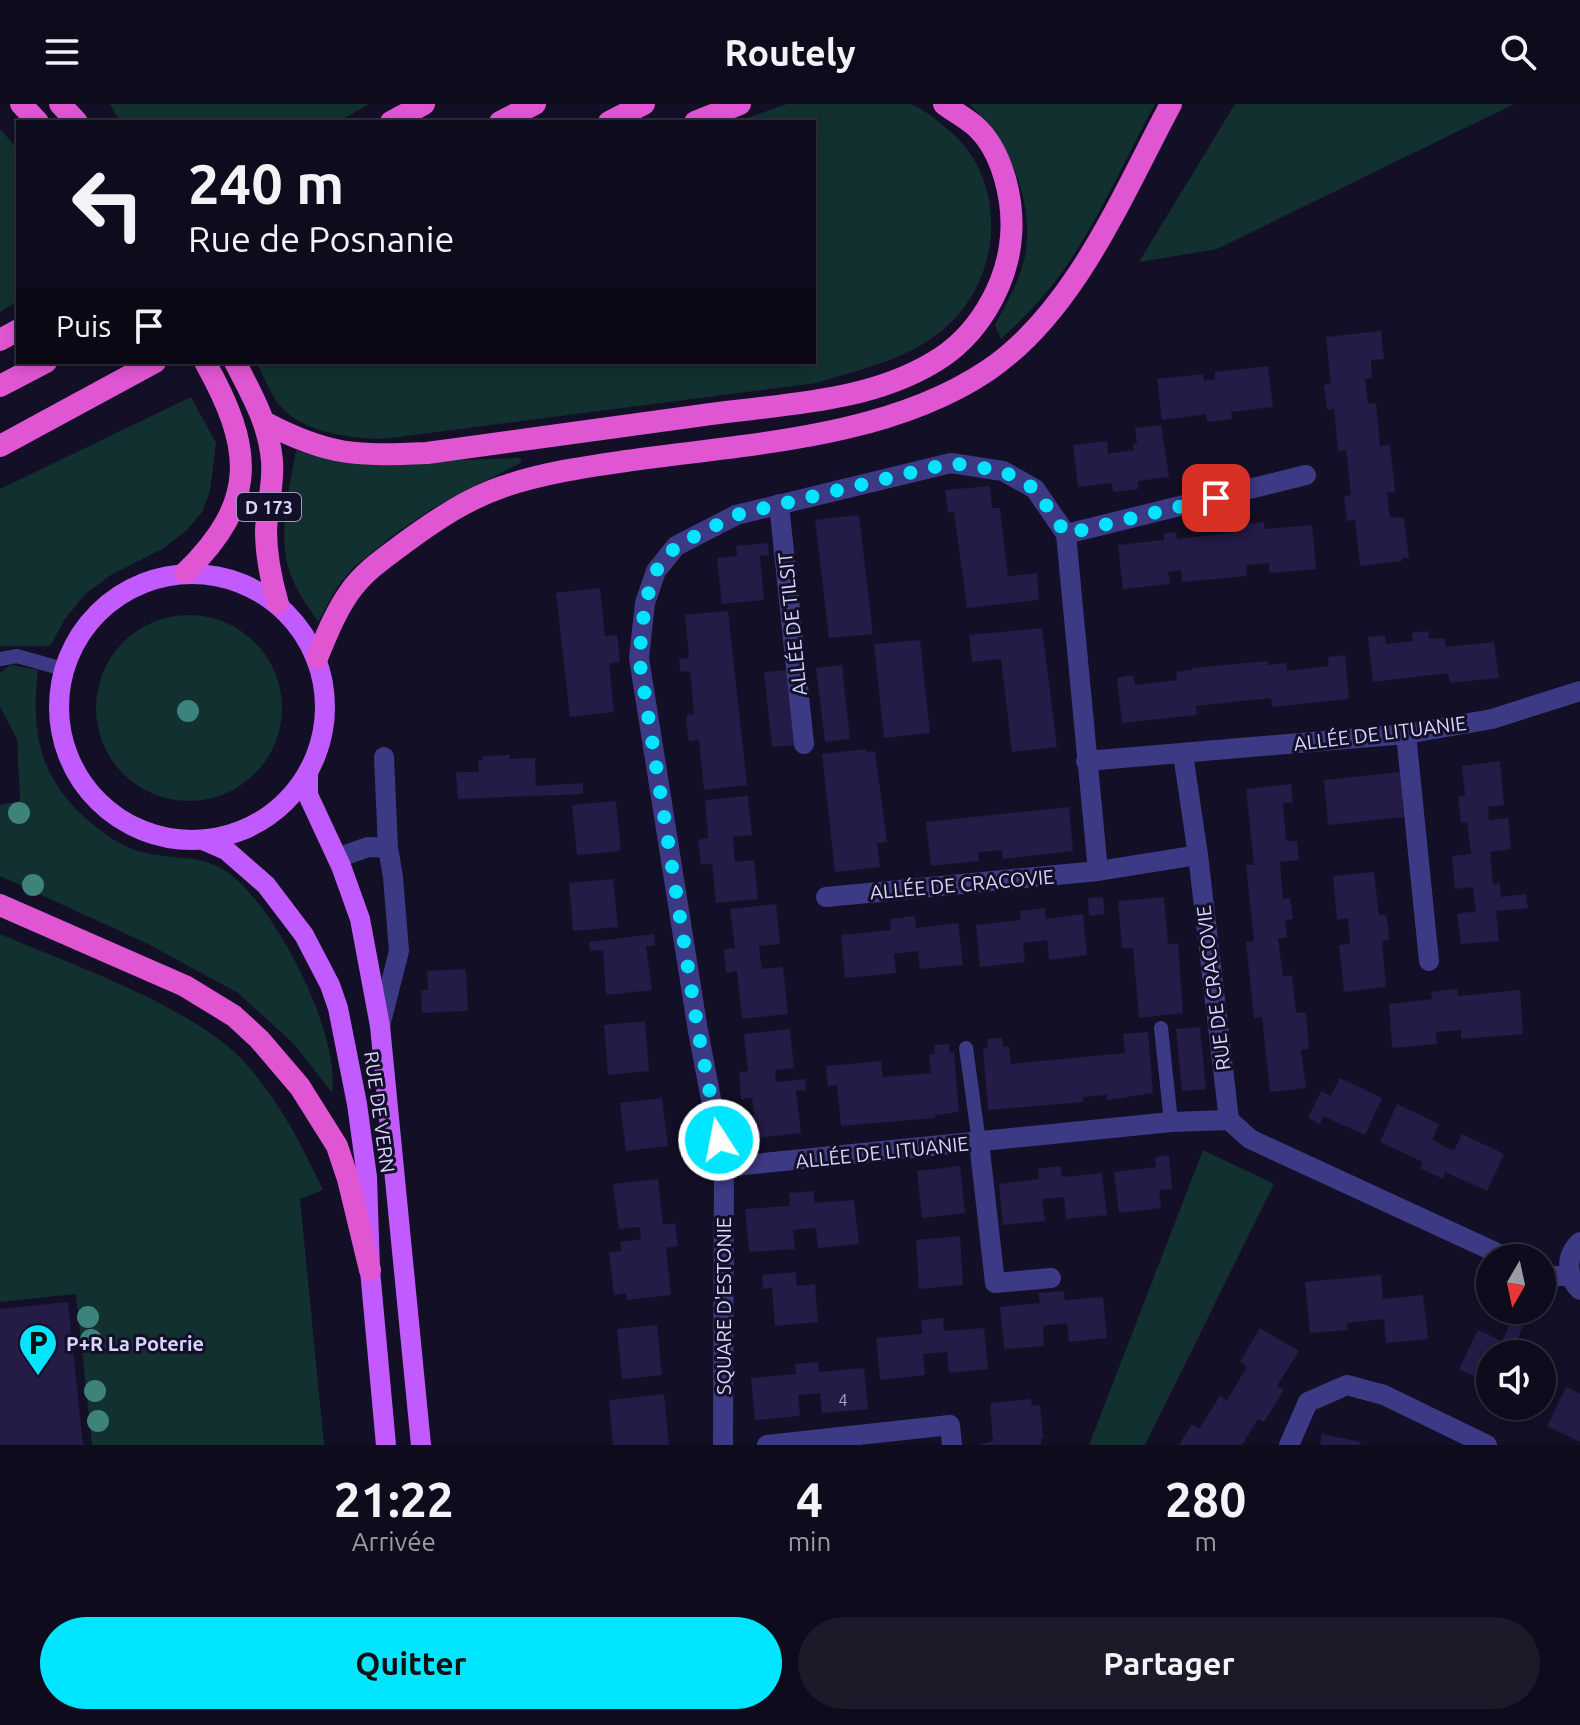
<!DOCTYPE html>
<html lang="fr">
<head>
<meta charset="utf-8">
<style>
  body { margin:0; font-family:Ubuntu,sans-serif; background:#1c1929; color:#f1f3f6; height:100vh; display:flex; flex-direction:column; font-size:30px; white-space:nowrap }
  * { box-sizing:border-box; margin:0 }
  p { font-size:26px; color:#9b9ba3 }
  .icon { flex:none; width:44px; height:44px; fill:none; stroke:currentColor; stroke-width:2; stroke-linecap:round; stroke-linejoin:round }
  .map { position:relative; height:1341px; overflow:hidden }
  .side { display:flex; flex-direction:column; background:#0e0b1c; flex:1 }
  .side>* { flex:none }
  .top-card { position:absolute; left:16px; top:16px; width:800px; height:244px; border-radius:0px; box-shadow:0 4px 12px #0003,0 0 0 2px #2e2b3b; background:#0e0b1c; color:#f1f3f6; overflow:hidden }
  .needle { width:52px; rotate:189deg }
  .fabs { position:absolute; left:1476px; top:1140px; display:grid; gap:16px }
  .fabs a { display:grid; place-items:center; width:80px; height:80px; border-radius:50%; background:#0e0b1c; box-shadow:0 4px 12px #0003,0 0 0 2px #2e2b3b; font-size:40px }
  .pin { position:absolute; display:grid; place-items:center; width:68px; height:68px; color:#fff; margin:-34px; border-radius:16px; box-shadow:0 4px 12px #0006 }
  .me { position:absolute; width:88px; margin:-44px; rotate:349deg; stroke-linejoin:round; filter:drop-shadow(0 0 6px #0008) }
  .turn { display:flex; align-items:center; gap:28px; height:168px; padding:0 40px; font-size:36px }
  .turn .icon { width:104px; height:104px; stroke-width:2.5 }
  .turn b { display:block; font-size:56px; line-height:68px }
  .then { display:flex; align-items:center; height:76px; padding:0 40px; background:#0003; gap:16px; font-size:30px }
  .eta { display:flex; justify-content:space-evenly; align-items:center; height:136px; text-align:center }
  .eta b { font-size:48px; font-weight:600; line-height:56px }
  .cta { display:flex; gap:16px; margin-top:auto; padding:16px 40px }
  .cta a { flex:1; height:92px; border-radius:48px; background:#00e5ff; color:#111; font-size:32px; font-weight:600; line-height:92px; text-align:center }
  .cta a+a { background:#1c1929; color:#f1f3f6 }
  header { display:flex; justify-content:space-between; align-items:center; height:104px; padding:0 40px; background:#0e0b1c; font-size:36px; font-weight:600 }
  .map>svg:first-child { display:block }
</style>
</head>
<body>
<header><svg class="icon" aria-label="menu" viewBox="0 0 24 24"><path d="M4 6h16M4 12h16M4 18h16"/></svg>Routely<svg class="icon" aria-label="search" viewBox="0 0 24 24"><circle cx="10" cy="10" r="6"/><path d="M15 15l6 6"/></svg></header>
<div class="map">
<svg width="1580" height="1341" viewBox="0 0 1580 1341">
  <rect width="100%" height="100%" fill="#130f26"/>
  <!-- green -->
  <g fill="#12302f">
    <path d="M110,0H369L338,18H120Z"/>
    <path d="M787,0C818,0 848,0 879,0C888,0 900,0 909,0C922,3 935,15 945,23C1004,68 1005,158 957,212C921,253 865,264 816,279L383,335C348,334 300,329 277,298C269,286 263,271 256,258H814V18H735Z"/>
    <path d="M969,0H1155C1125,55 1099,116 1063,167C1045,192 1024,214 1001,235L995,221C1007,199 1020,176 1025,152C1035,99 1009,35 969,0Z"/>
    <path d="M1235,0H1514L1217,145L1139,158Z"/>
    <path d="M0,25L18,45V197L0,208Z"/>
    <path d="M191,293L216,339L210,387L202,408L187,426L164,444L111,471L85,490L65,515L50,542H0V385Z"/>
    <path d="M296,346L333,357L356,360L520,354L522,358L433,404L391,433L353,464L338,482L318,518C311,506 301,494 295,481C274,439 289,389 296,346Z"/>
    <circle cx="189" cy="604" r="93"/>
    <path d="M11,561L38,566C30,632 41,679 95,722C109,733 124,744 142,748C167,755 196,751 219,763C272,791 341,929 332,989L295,941L238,889L148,840L0,772V701L20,697L17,635L0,603V569Z"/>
    <path d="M0,830C70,860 198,904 247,961C280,998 302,1041 323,1086L300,1095L324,1341H92L76,1190L0,1198Z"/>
    <path d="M1203,1046L1274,1080L1145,1341H1089Z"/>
  </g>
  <!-- building -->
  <g fill="#241b47">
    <path d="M1381,227L1384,255L1371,256L1372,274L1365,275L1368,300L1376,299L1380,342L1390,341L1395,388L1387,389L1390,413L1404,414L1409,454H1402V457L1360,462L1355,416L1347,417L1344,392L1351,391L1346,346L1338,347L1334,305L1327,306L1324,281L1331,280L1326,233Z"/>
    <path d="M1268,262L1273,303L1231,308L1232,315L1207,318L1206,310L1162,316L1157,275L1203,270L1204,277L1215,275V268Z"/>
    <path d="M1161,321L1169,373L1138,377V385L1124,387L1113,388L1112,379L1078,383L1073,341L1107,337L1108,350L1134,346L1133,340L1137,339L1135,324Z"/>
    <path d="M990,382L992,404H1000L1008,472L1037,469L1039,496L967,504L954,408L948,409L945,386Z"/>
    <path d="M859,411L873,530L829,534L815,416Z"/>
    <path d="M1264,418L1265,425L1312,421L1316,465L1269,469V459L1246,461L1247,472L1182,478L1181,466L1168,468L1170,480L1123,485L1118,441L1164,436V429L1176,428L1177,435L1240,428L1239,421Z"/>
    <path d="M768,439L769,451L760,452L764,496L722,500L717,454L737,452L736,442Z"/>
    <path d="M600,484L605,532L617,531L619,547L620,558L609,559L614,608L570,613L556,489Z"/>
    <path d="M728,507L747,681L704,686L699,636L689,637L687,624L686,611L694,610L690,567L680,568L679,555L689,554L685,511Z"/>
    <path d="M1042,524L1057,643L1012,648L1001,555L972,558L969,531Z"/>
    <path d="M1428,527L1429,535L1444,534L1446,543L1494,538L1499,574L1450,579L1448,569L1373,578L1368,533L1385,531L1386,540L1413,537L1412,529Z"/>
    <path d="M920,536L930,629L884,634L874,540Z"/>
    <path d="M1345,551L1349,595L1272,603L1271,594L1196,602L1197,611L1122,619L1117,574L1133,571L1135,581L1177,576L1176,568L1192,566V564L1268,557V561L1286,559L1287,567L1329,562L1328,553Z"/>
    <path d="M842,561L850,635L825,638L816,564Z"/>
    <path d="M788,566L796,641L772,643L764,568Z"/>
    <path d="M866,645L867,648L875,647L887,738L877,739L880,763L835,768L822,650Z"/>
    <path d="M510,651V655L535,654L536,682L583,679V690L458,695L456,668H479L478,656H483L482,652Z"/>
    <path d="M1500,657L1504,701L1488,703L1489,716L1508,714L1511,745L1490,748L1493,780L1500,779L1501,793L1526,790L1528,804L1496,807L1499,837L1461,840L1457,810L1476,807L1473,783L1455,785L1452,752L1471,750L1467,718L1461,719L1458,692H1465L1462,662Z"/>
    <path d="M1400,668L1404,713L1328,721L1324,676Z"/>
    <path d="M1291,680L1293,698L1283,699L1286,737H1297L1299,756L1280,758L1283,795L1290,794L1293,815L1285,816L1287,834H1278L1283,873L1292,871L1296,909H1306L1309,945L1301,946L1306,984L1270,988L1262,913L1254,914L1246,838L1254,837L1246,761H1254L1246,685Z"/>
    <path d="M748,692L752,731L733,733L735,758L754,756L758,795L716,799L712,760L701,761L698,736L708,734L705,696Z"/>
    <path d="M616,697L621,747L577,751L572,701Z"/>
    <path d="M1069,703L1073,747L1003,755L1002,746L978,748L979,757L931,762L926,718Z"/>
    <path d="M1374,768L1379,811H1386L1388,823L1389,836L1382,837L1386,883L1344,888L1339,841L1350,840L1348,814L1337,816L1333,772Z"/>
    <path d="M613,775L618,823L573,827L569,779Z"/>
    <path d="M1103,793L1105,810L1089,812L1088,794Z"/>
    <path d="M1164,793L1168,840L1178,839L1183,909L1139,914L1133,844H1122L1118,797Z"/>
    <path d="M776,800L780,840L759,842L760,853L762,865L783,863L788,910L742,915L737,867L726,869L724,845L735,844L730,805Z"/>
    <path d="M1045,804L1046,815L1083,810L1087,851L1049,856L1047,836L1023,839L1025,858L980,863L976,821L1021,816L1020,807Z"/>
    <path d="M915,812L916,824L958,819L963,861L920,865L918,847L894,850L896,869L845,874L841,831L891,826L890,815Z"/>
    <path d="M654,830L655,842H646L652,886L606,891L603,846L590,847L589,838Z"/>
    <path d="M466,865L468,907L422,909L421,886H428L427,867Z"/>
    <path d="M1457,885L1458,892L1520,886L1523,930L1461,935V926L1436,928L1437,940L1392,944L1389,900L1432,895L1431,888Z"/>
    <path d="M645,917L649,967L608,971L604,921Z"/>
    <path d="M1200,923L1206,985L1182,987L1176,925Z"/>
    <path d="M790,925L794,964L775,966L776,978L805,975L806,986L796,987L801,1029L757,1034L752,994L741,995L740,981L739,968L748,967L744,930Z"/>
    <path d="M1148,928L1153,989L1107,996V991L1083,993V998L988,1006L983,945L988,944L987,935L1002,934L1003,943L1009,942L1011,960L1125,949L1123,930Z"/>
    <path d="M949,940L950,949L954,948L959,1008L935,1011V1014L841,1022L837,981L828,982L826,962L881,957L883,973L931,969L929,951L935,950L934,941Z"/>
    <path d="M1340,974L1382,994L1365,1031L1323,1012L1320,1020L1308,1014L1321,987L1331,992Z"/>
    <path d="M662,994L668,1042L626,1047L620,999Z"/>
    <path d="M1397,1000L1439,1020L1432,1036L1454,1047L1462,1030L1504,1050L1487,1087L1445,1068L1443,1075L1420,1064L1423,1058L1380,1038Z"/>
    <path d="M1169,1051L1172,1085L1159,1086L1161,1104L1119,1109L1114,1068L1156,1063L1155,1053Z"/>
    <path d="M960,1062L965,1109L922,1114L917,1067Z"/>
    <path d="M1060,1062L1062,1073L1102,1069L1107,1111L1066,1115L1064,1093L1042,1095L1045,1117L1003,1121L999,1080L1039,1075L1038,1065Z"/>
    <path d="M658,1075L663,1121L675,1119L678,1142L666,1144L671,1191L627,1196L626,1189L614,1191L609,1148L621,1147L620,1138L641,1135L640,1123L619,1125L613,1080Z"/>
    <path d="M814,1087V1099L854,1096L859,1140L818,1144L816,1124L793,1126L795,1145L749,1148L745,1105L790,1102L789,1089Z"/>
    <path d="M960,1132L963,1181L919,1185L916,1136Z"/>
    <path d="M796,1168L797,1182L815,1180L818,1218L775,1222L772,1184L763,1185L762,1171Z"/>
    <path d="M1381,1171L1383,1195L1423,1191L1428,1235L1386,1239L1384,1215L1347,1219L1348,1226L1310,1229L1305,1178Z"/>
    <path d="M1064,1187L1065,1196L1103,1193L1107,1234L1069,1238L1067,1219L1043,1222L1044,1242L1004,1245L1000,1203L1040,1199L1038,1189Z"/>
    <path d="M68,1198L83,1341H0V1205Z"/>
    <path d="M943,1214L944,1227L984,1224L988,1265L949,1269L947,1248L933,1249L923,1250L925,1271L880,1276L876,1234L922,1230L921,1216Z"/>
    <path d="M1511,1218L1523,1223L1514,1242L1530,1250H1490V1280L1459,1265L1478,1226L1502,1237Z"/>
    <path d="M657,1221L662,1271L622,1275L617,1225Z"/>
    <path d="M1260,1224L1299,1247L1277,1282L1284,1286L1264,1318L1258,1315L1242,1341H1179L1192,1320L1199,1325L1220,1292L1227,1296L1247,1263L1240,1258Z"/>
    <path d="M818,1258L819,1268L864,1264L868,1305L822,1309L820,1289L798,1291L800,1312L755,1316L751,1274L796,1270L795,1260Z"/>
    <path d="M1566,1283L1580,1290V1338L1547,1322Z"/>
    <path d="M664,1290L669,1341H613L609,1296Z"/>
    <path d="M1031,1295L1032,1302L1040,1301L1043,1334H1041V1341H979L993,1337L990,1299Z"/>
    <path d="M1322,1330L1361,1338L1360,1341H1320Z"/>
  </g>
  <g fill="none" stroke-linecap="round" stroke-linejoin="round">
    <!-- service -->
    <g stroke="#3d3a85" stroke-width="14">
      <path d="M0,555L17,552L63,565"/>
      <path d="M1161,924L1171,1018"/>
      <path d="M966,944L979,1038"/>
    </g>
    <!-- minor -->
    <g stroke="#3d3a85" stroke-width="20">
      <path d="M779,400L804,640"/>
      <path d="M1066,430L1306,371"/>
      <path d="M1406,630L1429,857"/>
      <path d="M1183,650L1198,751L1229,1016"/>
      <path d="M384,653L388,744"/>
      <path d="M1086,657L1406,630L1492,615L1580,587"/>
      <path d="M337,754L368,743L388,744L393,773L399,847L380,922"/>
      <path d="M826,793L1098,767"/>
      <path d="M979,1038L995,1179L1051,1174"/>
      <path d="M724,1063L1171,1018L1229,1016L1250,1035L1508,1154"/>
      <path d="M1580,1138C1565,1152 1566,1172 1580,1186"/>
      <path d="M1542,1169L1554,1172H1570"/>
      <path d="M723,1341L724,1063L698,927L639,554L645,499L656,467L676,442L736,411L951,359L1003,367L1035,385L1066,430L1098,767L1198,751"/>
      <path d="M767,1341L950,1321L952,1341"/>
      <path d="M1289,1341L1308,1298L1347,1281L1384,1291L1487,1341"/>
    </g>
    <!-- primary -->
    <g stroke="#c25bff" stroke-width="20">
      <circle cx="192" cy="603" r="133"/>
      <path d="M308,669V691L341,762L360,815L380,922L421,1341"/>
      <path d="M203,736L226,746L266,781L304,831L330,881L338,904L357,1000L367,1073L370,1166L386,1341"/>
    </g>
    <!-- trunk -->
    <g stroke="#e055d1" stroke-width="22">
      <path d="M21,0L38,18"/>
      <path d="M60,0L77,18"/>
      <path d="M391,18L424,0"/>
      <path d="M500,18L535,0"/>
      <path d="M609,18L644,0"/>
      <path d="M695,18L740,0"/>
      <path d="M0,236L18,226"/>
      <path d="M235,258C252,291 269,320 272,357C274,380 267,403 266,426C266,452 271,476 278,500"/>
      <path d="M0,282L46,258"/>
      <path d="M266,319C329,352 357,352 427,349C522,336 616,323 711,310C785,300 868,298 934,258C977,233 1007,182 1011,133C1014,97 1003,46 974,21C964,13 953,7 944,0"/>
      <path d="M0,342L155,258"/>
      <path d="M185,469C259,397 253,344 205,258"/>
      <path d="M317,554C326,532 335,509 349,489C364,467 386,453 407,437C436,416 467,395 502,383C542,369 585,363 626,357C744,340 885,335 987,267C1075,208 1122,91 1171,0"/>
      <path d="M0,801L185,882L234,912L259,935L300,983L337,1042L348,1075L370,1166"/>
    </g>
  </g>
  <!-- trees -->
  <g fill="#3d827b">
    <circle cx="188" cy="607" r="11"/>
    <circle cx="19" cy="709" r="11"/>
    <circle cx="33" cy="781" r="11"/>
    <circle cx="88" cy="1213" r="11"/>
    <circle cx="91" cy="1236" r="11"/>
    <circle cx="95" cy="1287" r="11"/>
    <circle cx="98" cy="1317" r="11"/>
  </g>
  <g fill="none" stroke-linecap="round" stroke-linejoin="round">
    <!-- route -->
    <path stroke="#00e5ff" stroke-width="14" stroke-dasharray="0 25.2" d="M719,1036L698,927L639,554L645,499L656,467L676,442L736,411L951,359L1003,367L1035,385L1066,430L1216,394"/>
  </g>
  <!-- icons -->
  <defs>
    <g id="parking-pin" transform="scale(2)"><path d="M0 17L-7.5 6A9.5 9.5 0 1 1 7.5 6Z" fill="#00e5ff" stroke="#130f26"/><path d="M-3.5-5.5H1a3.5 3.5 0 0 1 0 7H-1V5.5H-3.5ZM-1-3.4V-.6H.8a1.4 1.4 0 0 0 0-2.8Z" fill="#111"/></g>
  </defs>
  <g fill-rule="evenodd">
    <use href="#parking-pin" x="38" y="1239"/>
  </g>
  <g text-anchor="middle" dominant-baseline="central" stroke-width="6" stroke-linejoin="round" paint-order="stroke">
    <!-- number labels -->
    <g font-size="16" fill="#aca6d1">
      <text x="843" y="1296">4</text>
    </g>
    <!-- shield labels -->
    <rect fill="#130f26" stroke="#9e99be" stroke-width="2" x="237" y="389" width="64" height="28" rx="6"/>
    <g font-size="18" font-weight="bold" fill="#d9d4ff">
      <text x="269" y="403">D 173</text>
    </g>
    <!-- street labels -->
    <g font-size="20" fill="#d9d4ff" stroke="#130f26">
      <text transform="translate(792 520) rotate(-96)">ALLÉE DE TILSIT</text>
      <text transform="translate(1380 629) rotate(-7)">ALLÉE DE LITUANIE</text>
      <text transform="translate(962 780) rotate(-5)">ALLÉE DE CRACOVIE</text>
      <text transform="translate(1213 884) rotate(-97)">RUE DE CRACOVIE</text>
      <text transform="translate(380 1008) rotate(82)">RUE DE VERN</text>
      <text transform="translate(882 1048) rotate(-6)">ALLÉE DE LITUANIE</text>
      <text transform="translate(723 1202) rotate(-90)">SQUARE D'ESTONIE</text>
    </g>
    <!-- poi labels -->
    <g font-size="20" font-weight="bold" fill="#d9d4ff" stroke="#130f26" text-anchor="start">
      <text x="66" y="1239">P+R La Poterie</text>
    </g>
  </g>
</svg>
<div class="fabs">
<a><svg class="needle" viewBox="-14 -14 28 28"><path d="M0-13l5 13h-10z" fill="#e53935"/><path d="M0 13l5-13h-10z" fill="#9b9ba3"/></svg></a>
<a><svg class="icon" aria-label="sound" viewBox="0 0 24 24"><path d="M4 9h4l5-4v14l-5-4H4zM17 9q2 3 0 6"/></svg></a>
</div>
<div class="pin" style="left:1216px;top:394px;background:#d93025"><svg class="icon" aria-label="arrive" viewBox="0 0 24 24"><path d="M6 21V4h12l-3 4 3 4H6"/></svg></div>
<svg class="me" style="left:719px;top:1036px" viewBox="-20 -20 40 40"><circle r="17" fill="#00e5ff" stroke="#fff" stroke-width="3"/><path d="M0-11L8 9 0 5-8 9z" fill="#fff"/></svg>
<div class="top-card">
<div class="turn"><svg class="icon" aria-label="left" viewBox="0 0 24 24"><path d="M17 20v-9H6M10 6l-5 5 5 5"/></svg><div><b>240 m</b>Rue de Posnanie</div></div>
<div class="then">Puis<svg class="icon" aria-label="arrive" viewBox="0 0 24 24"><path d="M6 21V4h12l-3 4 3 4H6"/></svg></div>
</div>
</div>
<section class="side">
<div class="eta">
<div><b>21:22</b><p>Arrivée</p></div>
<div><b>4</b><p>min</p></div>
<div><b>280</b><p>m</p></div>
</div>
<div class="cta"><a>Quitter</a><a>Partager</a></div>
</section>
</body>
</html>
